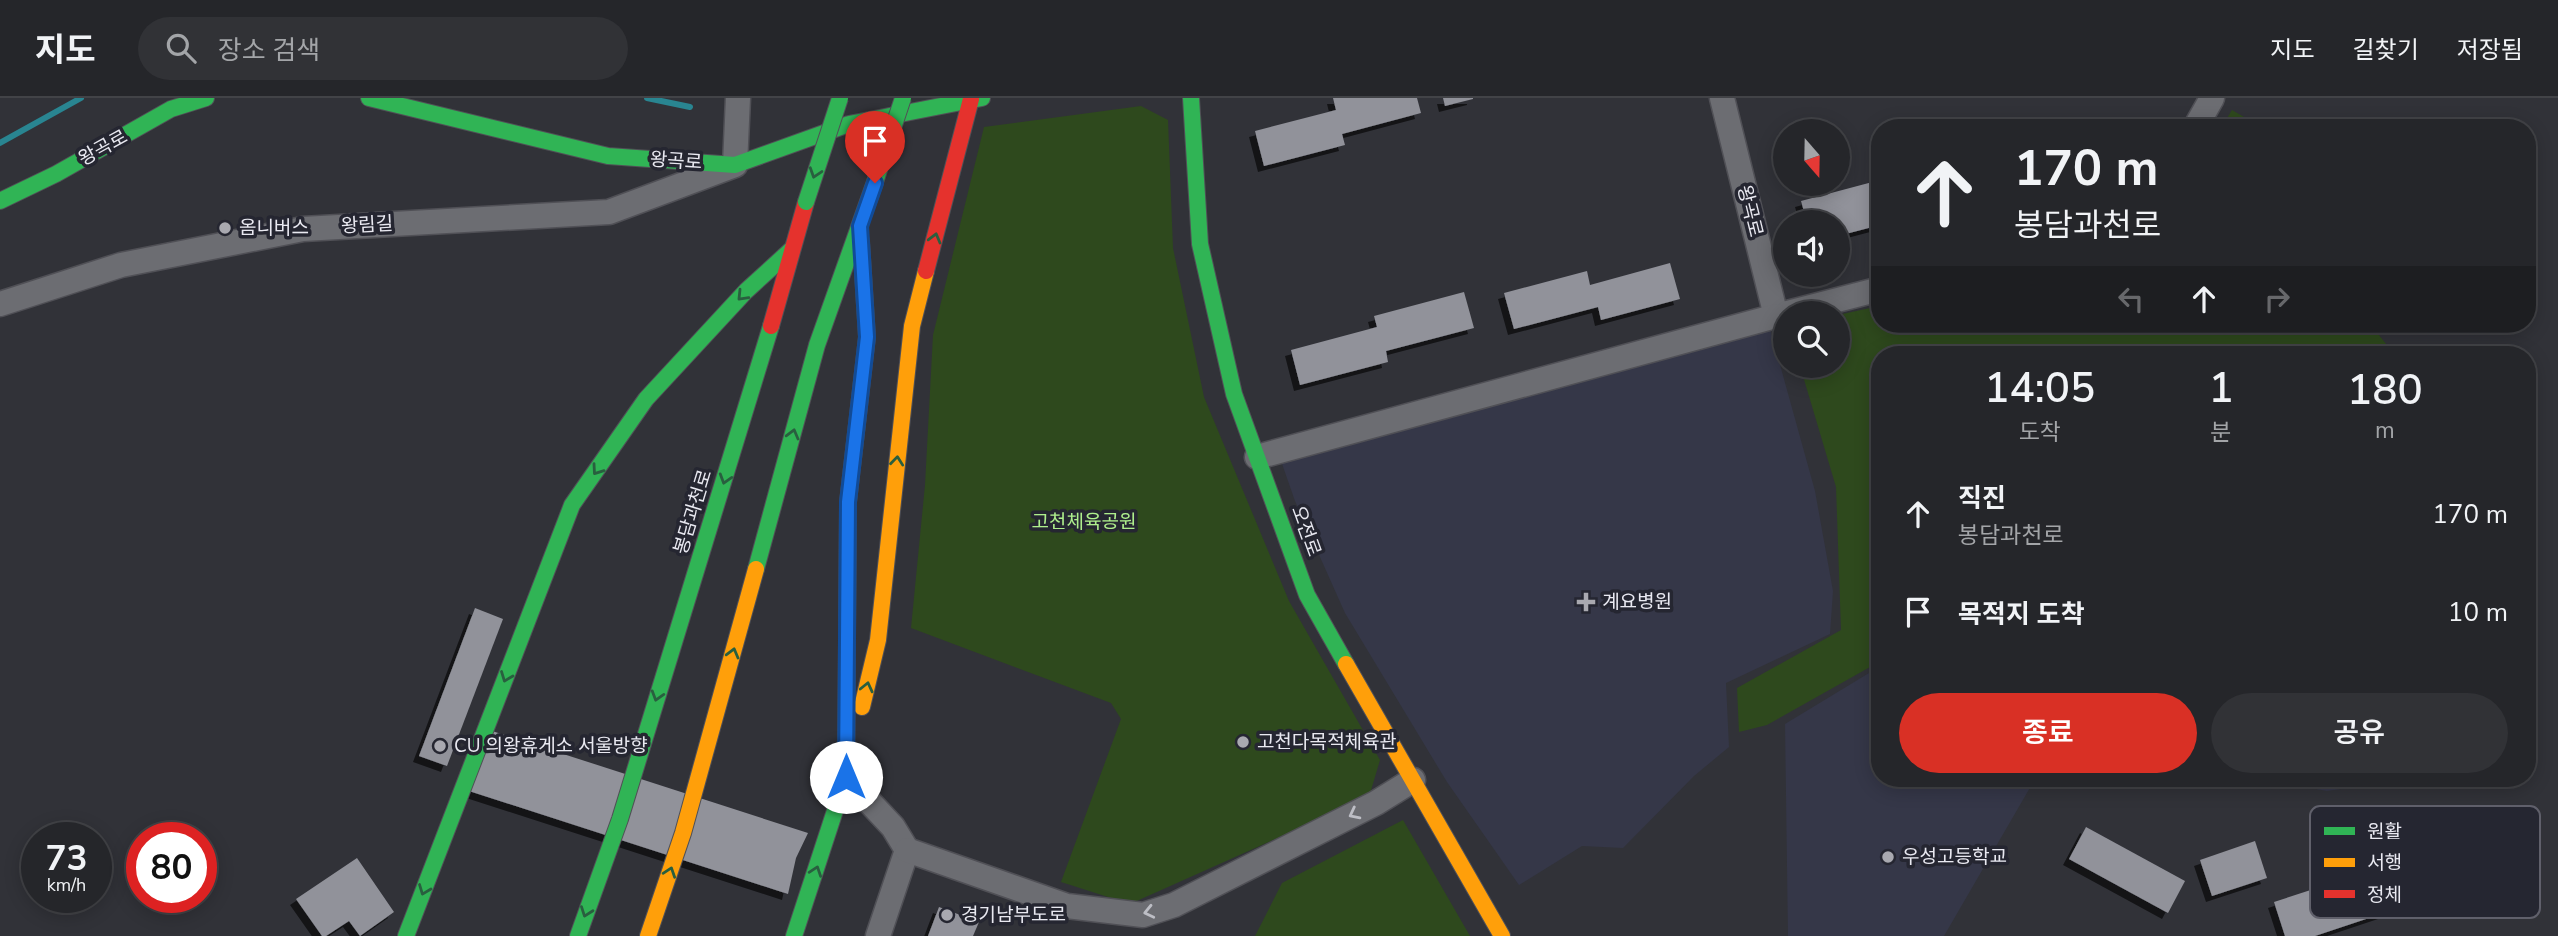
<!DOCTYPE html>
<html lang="ko">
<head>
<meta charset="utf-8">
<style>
  body { margin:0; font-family:"Nunito Sans","Noto Sans KR",sans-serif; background:#313236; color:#f1f3f6; height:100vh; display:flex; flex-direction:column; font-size:26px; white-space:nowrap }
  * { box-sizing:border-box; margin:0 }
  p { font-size:23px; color:#a3a5a8 }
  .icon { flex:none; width:38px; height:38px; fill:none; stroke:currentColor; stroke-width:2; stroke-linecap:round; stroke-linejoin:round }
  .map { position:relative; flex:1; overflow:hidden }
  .drawer { position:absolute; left:1871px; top:248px; width:665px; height:441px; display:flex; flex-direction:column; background:#25262a; border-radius:28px; box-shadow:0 4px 18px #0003,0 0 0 2px #424347 }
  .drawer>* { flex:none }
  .banner { position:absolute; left:1871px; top:21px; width:665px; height:214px; border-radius:28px; box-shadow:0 4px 18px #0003,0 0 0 2px #424347; background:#25262a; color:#f1f3f6; overflow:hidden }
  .needle { width:46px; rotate:160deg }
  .fabs { position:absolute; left:1773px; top:21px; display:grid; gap:14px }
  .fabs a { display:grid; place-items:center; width:77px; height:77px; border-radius:50%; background:#25262a; box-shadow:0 4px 18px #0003,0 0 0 2px #424347; font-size:35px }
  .speed { position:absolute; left:21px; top:724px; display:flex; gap:14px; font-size:35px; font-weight:700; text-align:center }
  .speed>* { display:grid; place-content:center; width:91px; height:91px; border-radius:50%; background:#25262a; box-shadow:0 4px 18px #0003,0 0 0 2px #424347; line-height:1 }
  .speed small { font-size:18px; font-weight:400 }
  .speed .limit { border:10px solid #d22; background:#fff; color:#111 }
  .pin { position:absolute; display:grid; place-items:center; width:60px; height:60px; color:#fff; margin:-72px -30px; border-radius:50% 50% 50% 0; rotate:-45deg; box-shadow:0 0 7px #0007 }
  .pin .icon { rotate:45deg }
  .me { position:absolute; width:77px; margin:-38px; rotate:0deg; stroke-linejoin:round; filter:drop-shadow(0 0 5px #0008) }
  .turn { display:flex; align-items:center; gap:24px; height:147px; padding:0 28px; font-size:32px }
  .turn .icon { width:91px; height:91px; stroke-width:2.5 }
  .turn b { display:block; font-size:49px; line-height:60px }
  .lanes { display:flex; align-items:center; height:66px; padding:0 28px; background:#0003; justify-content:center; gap:35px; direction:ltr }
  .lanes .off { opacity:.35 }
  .eta { display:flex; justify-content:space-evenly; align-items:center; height:119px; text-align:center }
  .eta b { font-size:42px; font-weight:600; line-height:49px }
  .action { display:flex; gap:14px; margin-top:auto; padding:14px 28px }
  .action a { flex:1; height:80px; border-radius:42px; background:#d93025; color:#fff; font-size:28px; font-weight:600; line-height:80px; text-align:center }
  .action a+a { background:#313236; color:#f1f3f6 }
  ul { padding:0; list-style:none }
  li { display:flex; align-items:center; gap:21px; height:98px; padding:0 28px }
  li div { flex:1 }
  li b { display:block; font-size:26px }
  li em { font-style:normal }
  header { display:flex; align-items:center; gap:42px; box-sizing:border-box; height:98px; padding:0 35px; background:#25262a; border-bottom:2px solid #424347 }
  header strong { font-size:33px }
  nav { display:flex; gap:38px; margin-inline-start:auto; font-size:24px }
  .search { width:490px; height:63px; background:#313236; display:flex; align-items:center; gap:18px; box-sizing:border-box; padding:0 24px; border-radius:38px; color:#a3a5a8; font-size:26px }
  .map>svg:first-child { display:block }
</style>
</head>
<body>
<header>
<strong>지도</strong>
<div class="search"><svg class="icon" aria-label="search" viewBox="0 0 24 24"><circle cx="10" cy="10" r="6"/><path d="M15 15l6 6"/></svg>장소 검색</div>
<nav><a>지도</a><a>길찾기</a><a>저장됨</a></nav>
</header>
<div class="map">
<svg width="2558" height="838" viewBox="0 0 2558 838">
  <defs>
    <filter id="shadow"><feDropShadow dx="-6" dy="6" stdDeviation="0" flood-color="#0009"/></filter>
  </defs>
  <rect width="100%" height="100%" fill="#313238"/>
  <!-- built -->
  <g fill="#353748">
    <path d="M1769,227L1815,393L1833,493L1830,536L1726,585L1729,649L1694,678L1623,750L1582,748L1519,787L1447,684L1345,515L1295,403L1280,360Z"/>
    <path d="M1879,569L1880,681H2035L1944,838H1788L1785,626Z"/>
    <path d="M2262,681H2407L2327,693Z"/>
  </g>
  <!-- green -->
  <g fill="#2e491d">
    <path d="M1141,8L1168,22L1173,150L1204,299L1289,503L1380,662L1369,699L1130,806L1061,784L1121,621L1111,605L911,530L925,387L933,237L984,29Z"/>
    <path d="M2232,12L2263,30H2221Z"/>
    <path d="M1879,208L1880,226H2370L2395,257H1880L1879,564L1767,627L1739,634L1737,590L1841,532L1836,389L1800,268H1838V217Z"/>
    <path d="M1403,722L1470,838H1255L1282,785Z"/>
  </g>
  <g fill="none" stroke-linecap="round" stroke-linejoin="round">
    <!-- stream -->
    <g stroke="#298591" stroke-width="6">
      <path d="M647,0L690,9"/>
      <path d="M0,45L81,0"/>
    </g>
  </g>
  <!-- building -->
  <g fill="#91929a" filter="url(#shadow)">
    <path d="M1333,0H1417L1421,15L1342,36L1345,47L1264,68L1255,33L1336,12Z"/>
    <path d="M1443,0H1473V1L1445,8Z"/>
    <path d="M2088,20L2090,30H2053V29Z"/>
    <path d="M1880,82V127L1838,138V124H1807L1801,103Z"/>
    <path d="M1670,165L1680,201L1601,222L1598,209L1514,231L1504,195L1587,173L1590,187Z"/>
    <path d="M1464,194L1474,230L1386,253L1388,264L1300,287L1291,252L1377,229L1374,218Z"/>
    <path d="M475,510L503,521L447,668L419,658Z"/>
    <path d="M489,632L808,735L796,760L788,796L469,693Z"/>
    <path d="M2086,729L2185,783L2168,815L2069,761Z"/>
    <path d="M2255,743L2267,780L2212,798L2200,762Z"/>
    <path d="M357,760L394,814L360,838L349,823L326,838H322L296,801Z"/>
    <path d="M2403,762L2417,804L2315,838H2285L2274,804Z"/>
    <path d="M939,809L979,824L973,838H928Z"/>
  </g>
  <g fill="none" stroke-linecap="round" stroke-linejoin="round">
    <!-- street casing -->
    <g stroke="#505056" stroke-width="27">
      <g id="street">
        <path d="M1722,0L1776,218L1785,216"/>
        <path d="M2195,30L2212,0"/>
        <path d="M0,206L121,167L303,131L609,114L735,67L738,0"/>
        <path d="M1787,215L1880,191"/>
        <path d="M1257,359L1776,218"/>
        <path d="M846,679L893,729L907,752L878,838"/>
        <path d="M907,752L1067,808L1143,817L1174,807L1376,705L1413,682"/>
      </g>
    </g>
    <!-- fast casing -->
    <g stroke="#505056" stroke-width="18">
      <g id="fast">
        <path d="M369,0L608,58L735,67L849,26L982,0"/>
        <path d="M1191,0L1200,146L1234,296L1307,497L1346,566"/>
        <path d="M0,103L56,76L171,11L206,0"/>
        <path d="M756,471L817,247L875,84"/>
        <path d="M406,838L572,407L646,301L746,193L792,151"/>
        <path d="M578,838L620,721L771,228"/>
        <path d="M794,838L846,679L848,404L867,239L861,143"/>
      </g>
    </g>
    <!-- slow casing -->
    <g stroke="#505056" stroke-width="18">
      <g id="slow">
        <path d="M1346,566L1502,838"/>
        <path d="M862,609L878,542L912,228L926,173"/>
        <path d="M648,838L683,735L756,471"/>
      </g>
    </g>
    <!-- jam casing -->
    <g stroke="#505056" stroke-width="18">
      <g id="jam">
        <path d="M926,173L971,1"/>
        <path d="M771,228L806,104"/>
      </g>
    </g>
    <!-- street -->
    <use href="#street" stroke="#6c6d72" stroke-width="24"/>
    <!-- fast -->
    <use href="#fast" stroke="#30b455" stroke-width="16"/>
    <!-- slow -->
    <use href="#slow" stroke="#ff9f0a" stroke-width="16"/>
    <!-- jam -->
    <use href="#jam" stroke="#e5322d" stroke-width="16"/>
    <!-- fast-bridge casing -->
    <g stroke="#505056" stroke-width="18" stroke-linecap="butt">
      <g id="fast-bridge">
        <path d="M875,84L903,0"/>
        <path d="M806,104L840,0"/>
      </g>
    </g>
    <!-- fast-bridge -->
    <use href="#fast-bridge" stroke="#30b455" stroke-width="16"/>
  </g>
  <!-- one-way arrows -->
  <defs><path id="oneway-chevron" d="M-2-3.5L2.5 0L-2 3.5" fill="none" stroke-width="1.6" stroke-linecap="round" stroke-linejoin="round" transform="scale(1.75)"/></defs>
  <g stroke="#295f3f">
    <use href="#oneway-chevron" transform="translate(815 75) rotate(108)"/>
    <use href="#oneway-chevron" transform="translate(935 140) rotate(-75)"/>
    <use href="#oneway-chevron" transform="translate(742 198) rotate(134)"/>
    <use href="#oneway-chevron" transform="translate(793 336) rotate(-75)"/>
    <use href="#oneway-chevron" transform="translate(897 363) rotate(-84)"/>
    <use href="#oneway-chevron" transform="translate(597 372) rotate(125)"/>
    <use href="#oneway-chevron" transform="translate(725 381) rotate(107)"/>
    <use href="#oneway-chevron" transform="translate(733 555) rotate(-75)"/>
    <use href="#oneway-chevron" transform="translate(506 579) rotate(111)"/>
    <use href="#oneway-chevron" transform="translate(867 589) rotate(-77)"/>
    <use href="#oneway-chevron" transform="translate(657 598) rotate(107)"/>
    <use href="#oneway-chevron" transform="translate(816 773) rotate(-71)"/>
    <use href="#oneway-chevron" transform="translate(670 774) rotate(-71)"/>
    <use href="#oneway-chevron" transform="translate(424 792) rotate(111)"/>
    <use href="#oneway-chevron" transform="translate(586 814) rotate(110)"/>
  </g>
  <g stroke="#bdbec5">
    <use href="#oneway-chevron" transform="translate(1354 716) rotate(153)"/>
    <use href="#oneway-chevron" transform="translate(1149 814) rotate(167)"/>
  </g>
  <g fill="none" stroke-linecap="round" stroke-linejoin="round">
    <!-- route casing -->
    <g stroke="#114b97" stroke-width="18">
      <path id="route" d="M846,679L848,404L867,239L860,128L875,85"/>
    </g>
    <!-- route -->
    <use href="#route" stroke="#1a73e8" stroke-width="12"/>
  </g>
  <!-- markers -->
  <g fill="#a9a9b0" stroke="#252631" stroke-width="2.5">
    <circle cx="225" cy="130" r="7"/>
    <path d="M1582.5 493.5h7v7h7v7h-7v7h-7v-7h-7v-7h7z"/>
    <circle cx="1243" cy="644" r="7"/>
    <circle cx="440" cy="648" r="7"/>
    <circle cx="1888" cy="759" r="7"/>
    <circle cx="947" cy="817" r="7"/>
  </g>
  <g text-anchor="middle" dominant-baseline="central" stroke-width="7" stroke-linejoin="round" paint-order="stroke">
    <!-- street labels -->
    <g font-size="19" fill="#e9e9f1" stroke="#252631">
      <text transform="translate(103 50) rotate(-29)">왕곡로</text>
      <text transform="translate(676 63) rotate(4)">왕곡로</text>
      <text transform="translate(1750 113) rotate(76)">왕곡로</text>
      <text transform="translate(367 127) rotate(-3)">왕림길</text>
      <text transform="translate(693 414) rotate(-73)">봉담과천로</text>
      <text transform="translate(1306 433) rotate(70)">오전로</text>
    </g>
    <!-- poi labels -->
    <g font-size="19" fill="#e9e9f1" stroke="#252631" text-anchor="start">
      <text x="239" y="130">옴니버스</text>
      <text x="1602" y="504">계요병원</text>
      <text x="1257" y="644">고천다목적체육관</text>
      <text x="454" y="648">CU 의왕휴게소 서울방향</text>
      <text x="1902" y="759">우성고등학교</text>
      <text x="961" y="817">경기남부도로</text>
    </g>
    <!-- park labels -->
    <g font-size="19" fill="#aeee8c" stroke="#252631">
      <text x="1084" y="424">고천체육공원</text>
    </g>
  </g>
  <!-- legend -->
  <rect x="2310" y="708" width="230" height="112" rx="10" fill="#252631" stroke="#60606b" stroke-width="2"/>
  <rect x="2324" y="729" width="31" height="8" fill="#30b455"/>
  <rect x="2324" y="760" width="31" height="9" fill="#ff9f0a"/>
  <rect x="2324" y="792" width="31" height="8" fill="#e5322d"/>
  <g font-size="19" fill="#e9e9f1">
    <text x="2367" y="740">원활</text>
    <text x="2367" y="771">서행</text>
    <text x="2367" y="803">정체</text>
  </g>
</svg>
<div class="fabs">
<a><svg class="needle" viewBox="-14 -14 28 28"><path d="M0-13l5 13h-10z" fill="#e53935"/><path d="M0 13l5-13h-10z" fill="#a3a5a8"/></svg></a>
<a><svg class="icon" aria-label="sound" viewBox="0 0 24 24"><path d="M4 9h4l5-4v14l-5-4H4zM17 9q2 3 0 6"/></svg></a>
<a><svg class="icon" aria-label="search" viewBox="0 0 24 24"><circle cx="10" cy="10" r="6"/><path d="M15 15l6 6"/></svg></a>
</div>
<div class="speed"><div>73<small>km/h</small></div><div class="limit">80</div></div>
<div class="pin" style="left:875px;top:85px;background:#d93025"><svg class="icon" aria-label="arrive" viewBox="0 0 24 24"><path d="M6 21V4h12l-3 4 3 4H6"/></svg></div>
<svg class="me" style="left:846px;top:679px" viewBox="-20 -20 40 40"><circle r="19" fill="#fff"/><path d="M0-13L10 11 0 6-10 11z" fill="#1a73e8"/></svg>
<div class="banner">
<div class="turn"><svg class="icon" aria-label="ahead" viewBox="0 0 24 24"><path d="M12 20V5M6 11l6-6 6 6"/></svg><div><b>170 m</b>봉담과천로</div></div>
<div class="lanes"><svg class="icon off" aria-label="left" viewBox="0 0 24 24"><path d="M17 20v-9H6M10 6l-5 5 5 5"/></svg><svg class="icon" aria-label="ahead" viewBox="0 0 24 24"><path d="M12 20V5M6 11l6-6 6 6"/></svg><svg class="icon off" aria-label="right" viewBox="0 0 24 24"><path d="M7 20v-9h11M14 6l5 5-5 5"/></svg></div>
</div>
<section class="drawer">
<div class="eta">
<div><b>14:05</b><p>도착</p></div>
<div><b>1</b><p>분</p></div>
<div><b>180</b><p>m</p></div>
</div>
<ul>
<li><svg class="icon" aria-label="ahead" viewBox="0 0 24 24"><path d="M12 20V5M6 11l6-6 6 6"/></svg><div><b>직진</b><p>봉담과천로</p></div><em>170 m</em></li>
<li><svg class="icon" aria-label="arrive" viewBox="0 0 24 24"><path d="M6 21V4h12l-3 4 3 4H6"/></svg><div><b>목적지 도착</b></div><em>10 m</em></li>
</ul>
<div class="action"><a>종료</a><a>공유</a></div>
</section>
</div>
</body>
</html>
